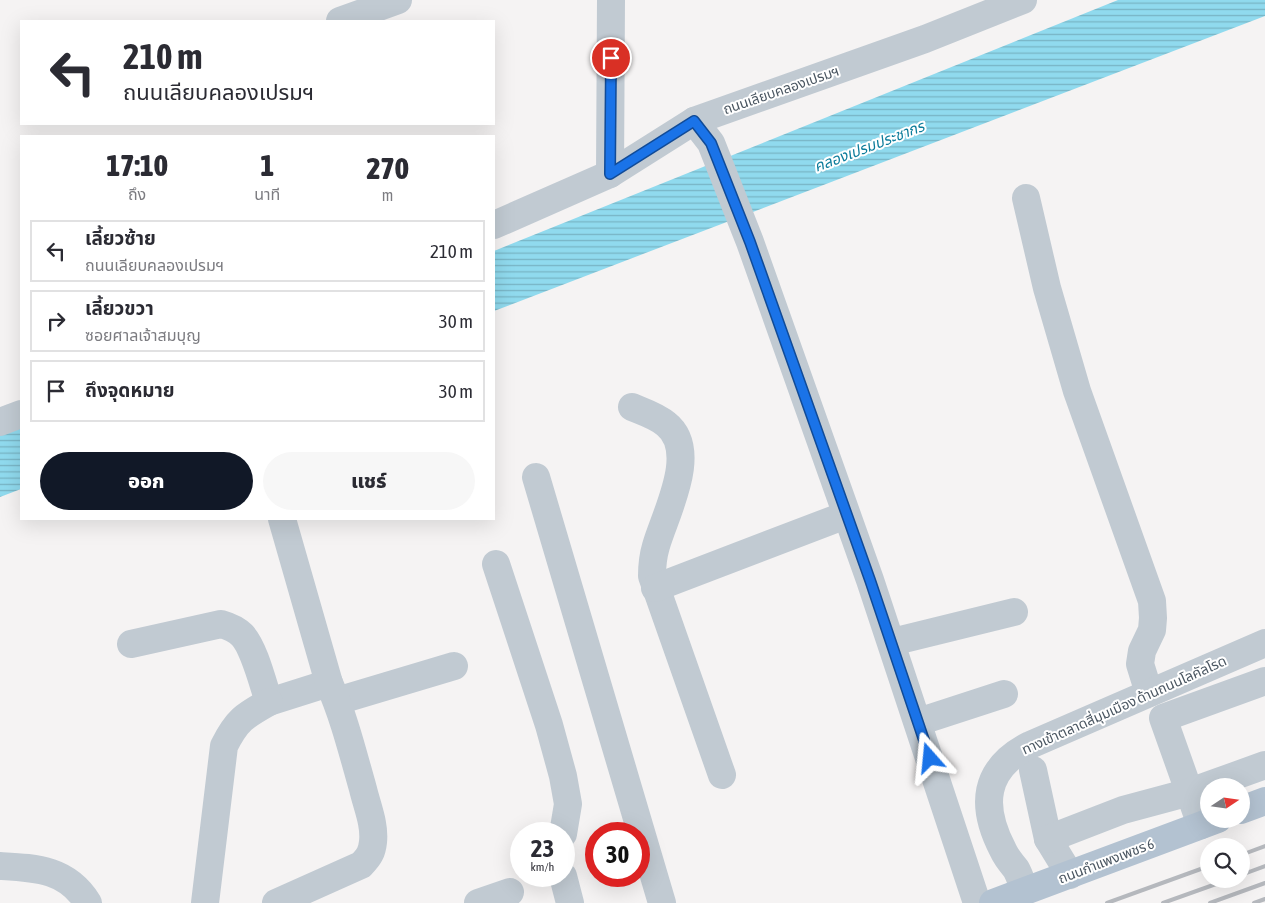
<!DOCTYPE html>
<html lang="th">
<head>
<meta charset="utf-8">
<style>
  body { margin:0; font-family:"Asap Condensed","Noto Sans Thai",sans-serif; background:#f7f7f7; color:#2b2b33; height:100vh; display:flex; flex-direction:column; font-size:19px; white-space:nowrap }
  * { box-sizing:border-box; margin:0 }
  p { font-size:16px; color:#7c7c81 }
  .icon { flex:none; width:28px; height:28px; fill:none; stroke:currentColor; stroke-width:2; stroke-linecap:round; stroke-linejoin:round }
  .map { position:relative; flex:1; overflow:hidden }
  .details { position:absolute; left:20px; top:135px; width:475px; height:385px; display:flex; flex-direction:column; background:#fff; border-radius:0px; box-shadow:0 5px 20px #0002 }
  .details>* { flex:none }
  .guide { position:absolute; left:20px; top:20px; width:475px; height:105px; border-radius:0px; box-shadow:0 5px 20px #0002; background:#fff; color:#2b2b33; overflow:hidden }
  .needle { width:32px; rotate:77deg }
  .fabs { position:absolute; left:1200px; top:778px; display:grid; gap:10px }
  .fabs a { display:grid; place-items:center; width:50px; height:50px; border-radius:50%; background:#fff; box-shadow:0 5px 20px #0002; font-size:25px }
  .speed { position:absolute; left:510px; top:822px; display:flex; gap:10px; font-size:25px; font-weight:700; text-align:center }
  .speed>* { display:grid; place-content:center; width:65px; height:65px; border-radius:50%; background:#fff; box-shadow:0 5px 20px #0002; line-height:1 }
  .speed small { font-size:12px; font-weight:400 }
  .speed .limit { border:8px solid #d22; background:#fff; color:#111 }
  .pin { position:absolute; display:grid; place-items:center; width:42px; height:42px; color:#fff; margin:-21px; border:2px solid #fff; border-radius:50%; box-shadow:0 1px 5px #0007 }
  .me { position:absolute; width:55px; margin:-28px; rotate:342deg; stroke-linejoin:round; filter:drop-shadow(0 0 4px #0008) }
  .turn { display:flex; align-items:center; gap:18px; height:105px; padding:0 20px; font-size:22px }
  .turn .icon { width:65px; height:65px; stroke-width:2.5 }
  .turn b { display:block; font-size:35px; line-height:42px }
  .eta { display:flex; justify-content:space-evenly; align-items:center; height:85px; text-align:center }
  .eta b { font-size:30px; font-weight:800; line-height:35px }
  .primary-button { display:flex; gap:10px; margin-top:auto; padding:10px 20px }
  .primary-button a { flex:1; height:58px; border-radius:30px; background:#111827; color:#fff; font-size:20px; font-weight:800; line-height:58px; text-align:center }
  .primary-button a+a { background:#f7f7f7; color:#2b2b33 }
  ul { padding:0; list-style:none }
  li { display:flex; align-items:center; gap:15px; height:62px; margin:0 10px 8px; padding:0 10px; border:2px solid #e1e1e2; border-radius:0px }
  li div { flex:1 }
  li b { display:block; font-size:19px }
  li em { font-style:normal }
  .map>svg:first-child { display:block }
</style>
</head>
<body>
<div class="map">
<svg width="1265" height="903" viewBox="0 0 1265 903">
  <defs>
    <pattern id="water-rules" width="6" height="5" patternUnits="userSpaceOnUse" patternTransform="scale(1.25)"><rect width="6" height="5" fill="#90daee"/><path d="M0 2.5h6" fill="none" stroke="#78b4c4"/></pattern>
  </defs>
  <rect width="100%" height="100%" fill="#f5f3f3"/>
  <!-- water -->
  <g fill="url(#water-rules)">
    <path d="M1118,0H1265V16L494,311V251Z"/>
    <path d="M21,425V489L0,497V433Z"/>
  </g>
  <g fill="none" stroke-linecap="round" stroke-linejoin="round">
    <!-- minor -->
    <g stroke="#c1cad2" stroke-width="28">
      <path d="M340,21L398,0"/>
      <path d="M694,121L711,143L750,242L870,580L977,903"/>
      <path d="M610,174L611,0"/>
      <path d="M1026,198L1047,288L1077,391L1152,601L1153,618L1152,630L1142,651L1140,664L1149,693"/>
      <path d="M494,225L610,174L694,121L925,39L1023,0"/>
      <path d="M632,407C644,412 657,416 666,424C700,451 665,514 656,546C653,556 652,565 652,576L722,775"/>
      <path d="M0,422L21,414"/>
      <path d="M536,477L662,903"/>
      <path d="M496,564L549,725L563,776L568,804L563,834"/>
      <path d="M655,588L846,515"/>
      <path d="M892,642L1014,612"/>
      <path d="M131,644L221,624C228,626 236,629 242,635C254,647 263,684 269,702L329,683"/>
      <path d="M337,701L454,666"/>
      <path d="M918,722L1004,694"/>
      <path d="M1033,770L1048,839L1070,875"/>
      <path d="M1201,825L1163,718L1265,681"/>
      <path d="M1048,839L1123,810L1190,792L1265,765"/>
      <path d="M0,866C36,868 67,869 88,903"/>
      <path d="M563,876L570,903"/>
      <path d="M1025,891C1022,884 1020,876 1016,869C1011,863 1006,857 1003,850C980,806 983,769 1030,745L1265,643"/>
      <path d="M205,903L224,746C237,720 244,716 269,702"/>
      <path d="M276,903L361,865C369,857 372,852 373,842C375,824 367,806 363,789C353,754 344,717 329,683L282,519"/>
      <path d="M478,903L510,892"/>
    </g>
    <!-- major -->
    <g stroke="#b3c2d1" stroke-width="28">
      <path d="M1241,810L1265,801"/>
      <path d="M993,903L1218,819"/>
    </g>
    <!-- rail -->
    <g stroke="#b5b8bd" stroke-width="4">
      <path d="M1241,855L1265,846"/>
      <path d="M1241,875L1265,866"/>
      <path d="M1107,903L1209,866"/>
      <path d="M1163,903L1230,879"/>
      <path d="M1210,903L1265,883"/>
      <path d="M1254,903L1265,899"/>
    </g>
  </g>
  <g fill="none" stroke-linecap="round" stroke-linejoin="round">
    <!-- route casing -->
    <g stroke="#114b97" stroke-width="12">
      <path id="route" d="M611,58L610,174L694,121L711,143L750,242L870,580L930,758"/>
    </g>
    <!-- route -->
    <use href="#route" stroke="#1a73e8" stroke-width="9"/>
  </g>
  <g text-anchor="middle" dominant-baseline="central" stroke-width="4" stroke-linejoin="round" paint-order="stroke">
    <!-- street labels -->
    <g font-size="14" fill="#4a5661" stroke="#fff">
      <text transform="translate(781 90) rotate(-19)">ถนนเลียบคลองเปรมฯ</text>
      <text transform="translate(1124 705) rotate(-24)">ทางเข้าตลาดสี่มุมเมือง ด้านถนนโลคัลโรด</text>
      <text transform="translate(1106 861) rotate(-21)">ถนนกำแพงเพชร 6</text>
    </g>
    <!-- water labels -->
    <g font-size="15" font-style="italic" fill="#0c7c9b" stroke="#fff">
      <text transform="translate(869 146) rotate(-21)">คลองเปรมประชากร</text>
    </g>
  </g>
</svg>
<div class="fabs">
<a><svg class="needle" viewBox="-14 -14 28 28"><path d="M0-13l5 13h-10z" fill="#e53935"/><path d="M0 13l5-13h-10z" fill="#7c7c81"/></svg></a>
<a><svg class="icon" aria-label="search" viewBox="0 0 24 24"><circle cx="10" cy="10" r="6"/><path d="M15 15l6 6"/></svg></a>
</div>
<div class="speed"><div>23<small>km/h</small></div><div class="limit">30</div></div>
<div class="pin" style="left:611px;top:58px;background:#d93025"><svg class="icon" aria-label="arrive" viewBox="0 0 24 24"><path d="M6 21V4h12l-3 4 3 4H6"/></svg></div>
<svg class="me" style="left:930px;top:758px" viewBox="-20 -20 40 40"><path d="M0-17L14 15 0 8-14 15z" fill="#1a73e8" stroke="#fff" stroke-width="4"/></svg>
<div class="guide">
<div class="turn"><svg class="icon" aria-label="left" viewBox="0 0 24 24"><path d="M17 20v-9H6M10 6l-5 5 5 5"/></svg><div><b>210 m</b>ถนนเลียบคลองเปรมฯ</div></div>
</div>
<section class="details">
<div class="eta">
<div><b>17:10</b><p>ถึง</p></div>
<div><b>1</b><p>นาที</p></div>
<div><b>270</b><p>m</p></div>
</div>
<ul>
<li><svg class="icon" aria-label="left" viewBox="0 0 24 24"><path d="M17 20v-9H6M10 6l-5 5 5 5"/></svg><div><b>เลี้ยวซ้าย</b><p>ถนนเลียบคลองเปรมฯ</p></div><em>210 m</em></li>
<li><svg class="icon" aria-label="right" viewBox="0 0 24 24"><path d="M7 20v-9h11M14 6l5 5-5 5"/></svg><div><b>เลี้ยวขวา</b><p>ซอยศาลเจ้าสมบุญ</p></div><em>30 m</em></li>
<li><svg class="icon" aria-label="arrive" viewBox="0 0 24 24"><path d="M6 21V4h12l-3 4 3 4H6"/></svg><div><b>ถึงจุดหมาย</b></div><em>30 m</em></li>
</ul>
<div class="primary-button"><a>ออก</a><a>แชร์</a></div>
</section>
</div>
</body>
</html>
